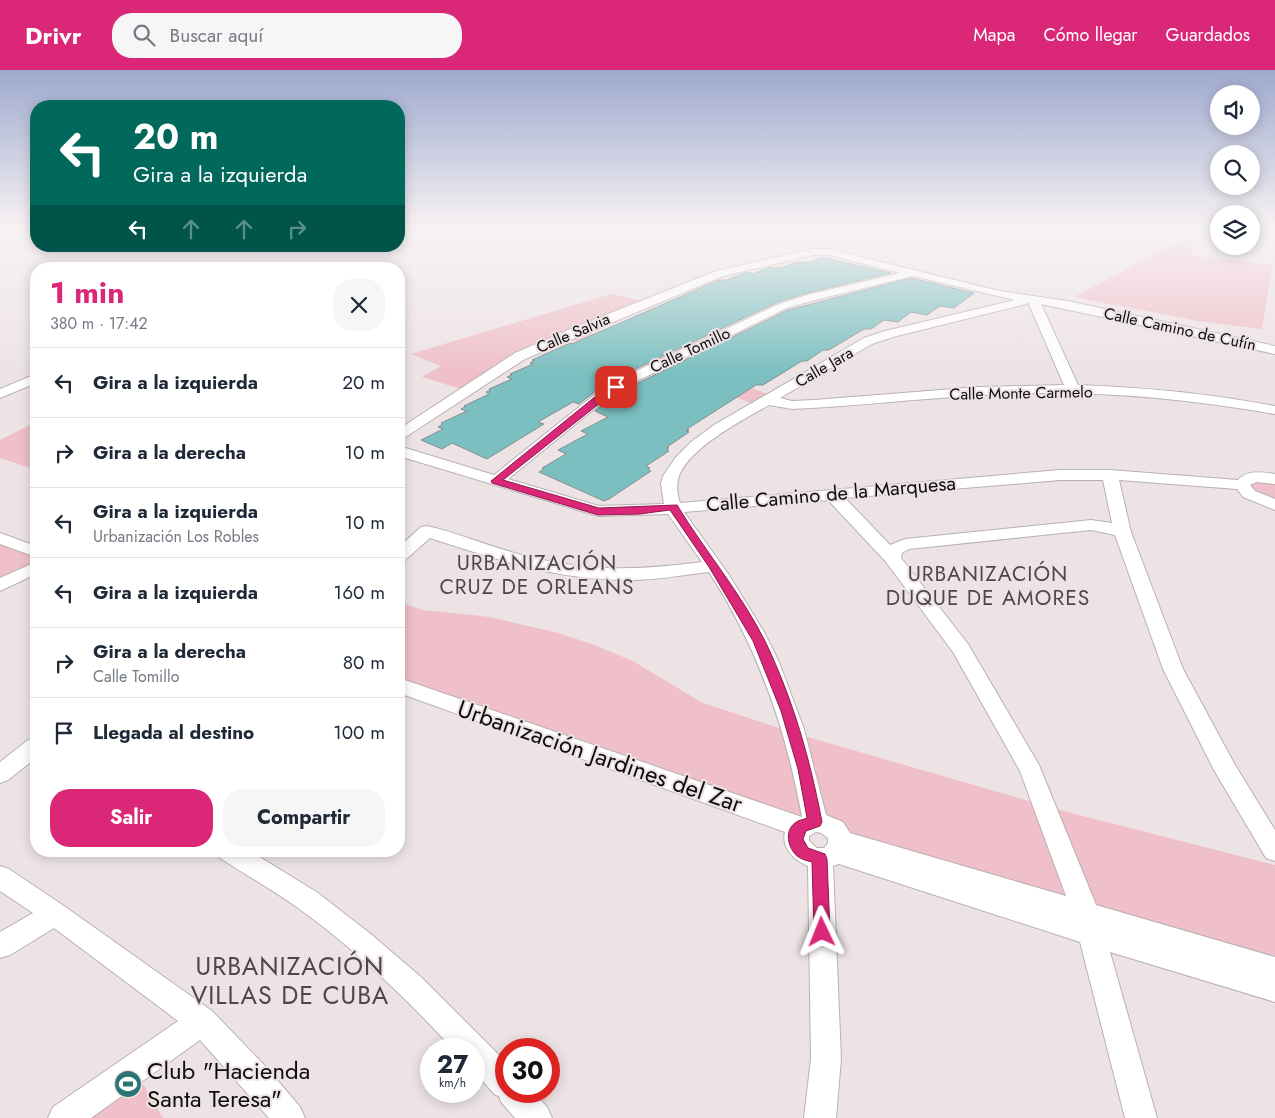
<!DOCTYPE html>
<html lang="es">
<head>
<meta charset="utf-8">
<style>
  body { margin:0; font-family:Jost,sans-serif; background:#f6f6f7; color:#1f2937; height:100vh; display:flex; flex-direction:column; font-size:19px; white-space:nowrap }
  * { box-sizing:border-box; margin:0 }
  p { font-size:16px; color:#747a83 }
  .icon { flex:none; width:28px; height:28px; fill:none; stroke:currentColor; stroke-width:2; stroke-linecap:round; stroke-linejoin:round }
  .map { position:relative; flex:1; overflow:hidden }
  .drawer { position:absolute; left:30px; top:192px; width:375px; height:595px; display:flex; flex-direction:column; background:#fff; border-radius:20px; box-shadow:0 2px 12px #0003 }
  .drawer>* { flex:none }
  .banner { position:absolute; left:30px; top:30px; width:375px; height:152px; border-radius:20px; box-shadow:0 2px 12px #0003; background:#00695c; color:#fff; overflow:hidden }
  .controls { position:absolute; left:1210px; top:15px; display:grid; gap:10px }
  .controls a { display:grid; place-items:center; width:50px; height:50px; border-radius:50%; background:#fff; box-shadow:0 2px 12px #0003; font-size:25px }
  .speed { position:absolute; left:420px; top:968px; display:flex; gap:10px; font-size:25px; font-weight:700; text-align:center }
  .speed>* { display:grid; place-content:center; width:65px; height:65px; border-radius:50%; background:#fff; box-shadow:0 2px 12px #0003; line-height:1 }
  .speed small { font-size:12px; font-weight:400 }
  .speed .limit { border:8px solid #d22; background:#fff; color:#111 }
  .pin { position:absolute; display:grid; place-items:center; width:42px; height:42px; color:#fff; margin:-21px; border-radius:10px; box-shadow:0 2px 8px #0006 }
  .me { position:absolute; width:55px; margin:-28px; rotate:358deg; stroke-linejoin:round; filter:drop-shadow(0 0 4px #0008) }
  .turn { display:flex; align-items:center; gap:18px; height:105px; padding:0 20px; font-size:22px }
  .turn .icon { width:65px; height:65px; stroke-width:2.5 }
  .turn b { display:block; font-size:35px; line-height:42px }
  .lanes { display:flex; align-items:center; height:48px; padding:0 20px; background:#0003; justify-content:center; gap:25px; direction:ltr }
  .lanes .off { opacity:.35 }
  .round { display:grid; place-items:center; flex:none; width:52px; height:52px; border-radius:20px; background:#f6f6f7 }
  .overview { display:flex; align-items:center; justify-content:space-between; height:85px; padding:0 20px }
  h1 { font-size:30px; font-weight:700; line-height:38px; color:#db2777 }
  .action { display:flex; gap:10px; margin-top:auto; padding:10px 20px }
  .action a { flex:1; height:58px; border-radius:20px; background:#db2777; color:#fff; font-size:20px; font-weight:700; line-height:58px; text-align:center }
  .action a+a { background:#f6f6f7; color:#1f2937 }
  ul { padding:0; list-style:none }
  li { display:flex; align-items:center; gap:15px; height:70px; padding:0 20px; border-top:1px solid #e0e1e3 }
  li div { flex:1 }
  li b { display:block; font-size:19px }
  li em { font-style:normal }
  header { display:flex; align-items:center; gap:30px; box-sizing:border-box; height:70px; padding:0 25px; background:#db2777; color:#fff }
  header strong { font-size:24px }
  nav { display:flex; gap:28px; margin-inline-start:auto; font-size:18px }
  .search { width:350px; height:45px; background:#f6f6f7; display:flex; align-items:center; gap:12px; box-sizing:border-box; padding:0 18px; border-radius:20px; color:#747a83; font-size:19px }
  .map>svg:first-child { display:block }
</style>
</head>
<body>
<header>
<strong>Drivr</strong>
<div class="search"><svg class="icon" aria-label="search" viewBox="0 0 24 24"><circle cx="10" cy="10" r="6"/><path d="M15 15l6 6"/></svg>Buscar aquí</div>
<nav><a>Mapa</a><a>Cómo llegar</a><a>Guardados</a></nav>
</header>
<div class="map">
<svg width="1275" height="1048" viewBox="0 0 1275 1048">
  <rect width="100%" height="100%" fill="#ede3e5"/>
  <!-- green -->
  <g fill="#efbfca">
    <path d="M1194,169L1190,185L1272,195L1262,259L1198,251L1074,227L1172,175Z"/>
    <path d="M611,224L648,232L581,260L774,326L757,335L564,267L467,321L422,307L441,296L411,284Z"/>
    <path d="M36,352V400L0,388V370Z"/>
    <path d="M1254,410L1275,411V432L1260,427L1249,416Z"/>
    <path d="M0,468L36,482V497L0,515Z"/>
    <path d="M399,532L423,540L490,547L558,563L592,574L633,591L703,633L794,663L1067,742L1275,795V900L839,763L800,757L399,615Z"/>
    <path d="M134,998L163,1048H64Z"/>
  </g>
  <!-- building -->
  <g fill="#7bbfc0" stroke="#868f90">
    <path d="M821,187L891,203L807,223L778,232L622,305L598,319L579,334L573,332L538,352L544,354L487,389L452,373L442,379L421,370L443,359L438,357L443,354L441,353L467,341L461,339L466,336H464L489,324L486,322L491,320L489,319L512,309L507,307L512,305L510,304L533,294L530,293L534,291L532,290L568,274L574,273L719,210H727L747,202L753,204L770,197L781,198L796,192L808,193Z"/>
    <path d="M911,208L974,223L954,238L940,236L927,245L911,242L898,252L884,250L871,259H864L829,280H823L807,291H802L763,315H756L687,359L689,360L686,361L689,362L667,377L669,378L666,380L669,381L646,396L650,398L648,400L651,401L609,429L604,431L539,402L544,399L542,398L566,384L558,380L588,364L581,361L608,347L595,341L610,329L634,315L788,240Z"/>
  </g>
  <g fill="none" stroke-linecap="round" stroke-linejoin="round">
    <!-- street casing -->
    <g stroke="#bab0b2" stroke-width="2">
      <g id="street">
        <path d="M813,179H829L999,221L1068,231L1275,276V284L1041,234L1078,315C1144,317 1210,324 1275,336V344C1196,330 1117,322 1038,323C956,324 874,335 792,339L769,335C743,350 690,377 679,406C676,415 677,424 680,433L1060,400H1110L1238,410C1247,400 1262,402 1275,404V414L1257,412L1250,415L1255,421L1275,429V440L1243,427L1237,419L1119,410L1131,462L1183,599L1235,695L1275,760V791L1266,788L1214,700L1163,599L1115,465L1091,460L909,479L902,483L901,488L968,574L1039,695L1096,835L1275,887V932L1110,882L1157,1048H1125L1080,872L839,794L833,796L841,989L836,1048H804L811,989L808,796C794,791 781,777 785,762L399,623V608L802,747C786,659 758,577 709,502C683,505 656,510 630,510C560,511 495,489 430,468L405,490L399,491V477L421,457L427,456C462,464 495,479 530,487C590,502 642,500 702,492L668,444L598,446L399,386V376L494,405L599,321L623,307L779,234L807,225L900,203L829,185H813L723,206L525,289L404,368L399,369V359L515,283L568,260L716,201ZM913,206L1015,230L885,261L864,268L714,355L691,372L676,387L663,406L661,414L664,434L599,436L508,409L609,327L633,313L787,238L815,230ZM1028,232L1064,315L979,317L814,330L792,331L780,328L872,274L893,267L1026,234ZM1060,410H1103L1112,453L1091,450L905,469L890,475L845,428ZM828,430L886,492L953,582L1020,701L1066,826L850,763L843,752L826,745L804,659L779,592L764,562L729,505L684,442ZM816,762L821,763L828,768V773L824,778H817L809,771V766Z"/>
        <path d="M36,304V313L0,328V319Z"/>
        <path d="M0,463L36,476V487L0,474Z"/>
        <path d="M36,492V504L0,521V508Z"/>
        <path d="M36,668V688L8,710L0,713V692L28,670Z"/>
        <path d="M217,781H250L318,823L372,865L422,908L506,992V1021H533L547,1037L552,1048H515L501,1032L499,1026L495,1025L474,1001V979H453C406,928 354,878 298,838C273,820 246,805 220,788Z"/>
        <path d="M0,796L9,799L64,836L212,941L268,999L300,1037L305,1048H269L200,970L91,1048H48L53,1037L178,951L54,858L10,885L0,888V862L33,843L0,821Z"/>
      </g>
    </g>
    <!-- street -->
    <use href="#street" fill="#fff" fill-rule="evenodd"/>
  </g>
  <!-- sky -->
  <linearGradient id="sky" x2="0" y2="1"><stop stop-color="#9ea9ce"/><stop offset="0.52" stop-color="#f7f2f3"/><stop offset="1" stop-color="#f7f2f3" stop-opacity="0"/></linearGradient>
  <rect width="1275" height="304" fill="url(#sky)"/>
  <!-- route -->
  <path fill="#db2777" stroke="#8e194d" d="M613,315L620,317L503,410L599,438L677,435C705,481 741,523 765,571C793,629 810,689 822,752L820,756L806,761L803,769L808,778L825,784L827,789L830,862L828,867L822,869L816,867L814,862L812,792C807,791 801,789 797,786C788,778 784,761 795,753C798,750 803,750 807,748L798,699L781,641L753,571L709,497L670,440L640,444L598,445L492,413L491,411L601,322Z"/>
  <!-- icons -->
  <defs>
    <g id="stadium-disc" transform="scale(1.4375)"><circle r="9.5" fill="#2a7476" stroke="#ede3e5"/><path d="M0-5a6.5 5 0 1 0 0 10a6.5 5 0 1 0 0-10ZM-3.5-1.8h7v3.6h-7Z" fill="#fff"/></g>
  </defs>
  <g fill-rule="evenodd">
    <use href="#stadium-disc" x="128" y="1014"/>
  </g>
  <g text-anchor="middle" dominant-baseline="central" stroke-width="4" stroke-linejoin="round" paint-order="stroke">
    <!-- far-street labels -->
    <g font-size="16" fill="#0f0c0c" stroke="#ede3e5">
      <text transform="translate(1180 259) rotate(12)">Calle Camino de Cufín</text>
      <text transform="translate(573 263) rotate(-23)">Calle Salvia</text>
      <text transform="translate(690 280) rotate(-25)">Calle Tomillo</text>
      <text transform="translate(824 297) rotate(-30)">Calle Jara</text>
      <text transform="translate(1021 323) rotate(-1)">Calle Monte Carmelo</text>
    </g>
    <!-- street labels -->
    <g font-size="20" fill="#0f0c0c" stroke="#ede3e5">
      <text transform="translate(831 424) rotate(-5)">Calle Camino de la Marquesa</text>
    </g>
    <!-- neighbourhood labels -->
    <g font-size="21" letter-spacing="1" fill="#4e4748" stroke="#ede3e5">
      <text x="537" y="493">URBANIZACIÓN<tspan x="537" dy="24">CRUZ DE ORLEANS</tspan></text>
      <text x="988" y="504">URBANIZACIÓN<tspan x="988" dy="24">DUQUE DE AMORES</tspan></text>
    </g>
    <!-- near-street labels -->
    <g font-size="24" fill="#0f0c0c" stroke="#ede3e5">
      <text transform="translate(600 686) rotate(19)">Urbanización Jardines del Zar</text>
    </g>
    <!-- near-poi labels -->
    <g font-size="24" fill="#0f0c0c" stroke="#ede3e5" text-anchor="start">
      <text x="147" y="1000">Club "Hacienda<tspan x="147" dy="28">Santa Teresa"</tspan></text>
    </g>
    <!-- near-neighbourhood labels -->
    <g font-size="25" letter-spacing="1" fill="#4e4748" stroke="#ede3e5">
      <text x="290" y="896">URBANIZACIÓN<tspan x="290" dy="29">VILLAS DE CUBA</tspan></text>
    </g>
  </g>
</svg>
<div class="controls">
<a><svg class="icon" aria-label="sound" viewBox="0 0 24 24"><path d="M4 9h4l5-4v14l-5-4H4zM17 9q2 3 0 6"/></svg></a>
<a><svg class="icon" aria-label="search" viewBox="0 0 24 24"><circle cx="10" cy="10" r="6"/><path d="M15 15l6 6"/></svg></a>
<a><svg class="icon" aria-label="layers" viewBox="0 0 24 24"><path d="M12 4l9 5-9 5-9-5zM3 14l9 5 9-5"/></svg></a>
</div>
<div class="speed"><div>27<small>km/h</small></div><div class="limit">30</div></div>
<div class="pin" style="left:616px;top:317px;background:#d93025"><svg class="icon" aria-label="arrive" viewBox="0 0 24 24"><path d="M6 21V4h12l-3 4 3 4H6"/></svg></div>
<svg class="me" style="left:822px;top:862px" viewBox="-20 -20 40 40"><path d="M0-17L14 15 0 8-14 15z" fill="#db2777" stroke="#fff" stroke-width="4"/></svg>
<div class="banner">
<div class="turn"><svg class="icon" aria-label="left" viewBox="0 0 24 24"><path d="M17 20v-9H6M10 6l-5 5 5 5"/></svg><div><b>20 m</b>Gira a la izquierda</div></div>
<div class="lanes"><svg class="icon" aria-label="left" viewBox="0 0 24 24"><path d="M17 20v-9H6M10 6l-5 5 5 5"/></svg><svg class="icon off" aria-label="ahead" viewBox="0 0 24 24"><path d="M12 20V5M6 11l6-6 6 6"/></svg><svg class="icon off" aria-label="ahead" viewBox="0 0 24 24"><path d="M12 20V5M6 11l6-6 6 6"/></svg><svg class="icon off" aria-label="right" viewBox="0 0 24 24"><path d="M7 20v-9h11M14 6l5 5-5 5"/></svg></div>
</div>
<section class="drawer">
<div class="overview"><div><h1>1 min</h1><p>380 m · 17:42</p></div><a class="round"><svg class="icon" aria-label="close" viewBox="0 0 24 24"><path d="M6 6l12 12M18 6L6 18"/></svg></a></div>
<ul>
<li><svg class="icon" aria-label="left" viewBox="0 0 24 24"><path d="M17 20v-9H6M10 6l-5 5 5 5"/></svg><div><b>Gira a la izquierda</b></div><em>20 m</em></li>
<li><svg class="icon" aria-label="right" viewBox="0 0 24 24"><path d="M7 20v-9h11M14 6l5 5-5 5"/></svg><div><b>Gira a la derecha</b></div><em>10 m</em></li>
<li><svg class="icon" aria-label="left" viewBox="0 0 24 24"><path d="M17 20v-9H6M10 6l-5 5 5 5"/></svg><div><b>Gira a la izquierda</b><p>Urbanización Los Robles</p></div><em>10 m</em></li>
<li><svg class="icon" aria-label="left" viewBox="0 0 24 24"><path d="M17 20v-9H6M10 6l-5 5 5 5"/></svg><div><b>Gira a la izquierda</b></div><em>160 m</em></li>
<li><svg class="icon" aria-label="right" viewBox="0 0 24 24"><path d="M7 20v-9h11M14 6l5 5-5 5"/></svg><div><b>Gira a la derecha</b><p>Calle Tomillo</p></div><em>80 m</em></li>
<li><svg class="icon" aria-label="arrive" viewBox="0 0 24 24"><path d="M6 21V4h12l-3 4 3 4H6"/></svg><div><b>Llegada al destino</b></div><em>100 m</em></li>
</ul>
<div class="action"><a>Salir</a><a>Compartir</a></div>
</section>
</div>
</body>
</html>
